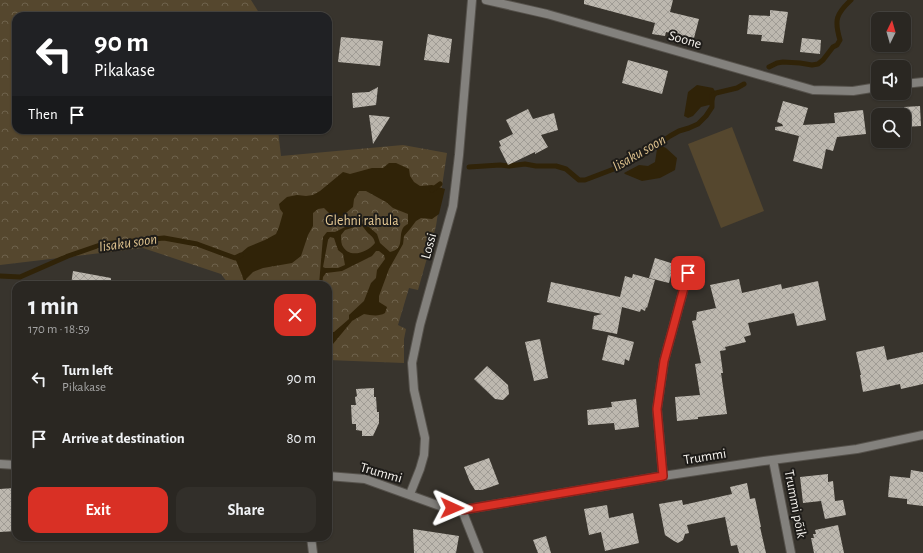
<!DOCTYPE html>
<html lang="en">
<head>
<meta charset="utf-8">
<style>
  body { margin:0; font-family:"Alegreya Sans",sans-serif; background:#322f2a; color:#f1f3f6; height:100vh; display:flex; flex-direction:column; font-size:15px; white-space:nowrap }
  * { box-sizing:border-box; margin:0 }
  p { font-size:13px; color:#a5a5a5 }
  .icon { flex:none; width:22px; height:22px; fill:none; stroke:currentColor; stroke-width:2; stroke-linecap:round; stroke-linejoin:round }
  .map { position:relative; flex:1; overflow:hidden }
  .details { position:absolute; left:12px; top:281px; width:320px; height:260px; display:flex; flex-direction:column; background:#2a2722; border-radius:12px; box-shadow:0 1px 3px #0004,0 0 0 1px #464440 }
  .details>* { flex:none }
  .banner { position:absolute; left:12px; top:12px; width:320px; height:122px; border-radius:12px; box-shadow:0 1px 3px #0004,0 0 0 1px #464440; background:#202124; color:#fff; overflow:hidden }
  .needle { width:26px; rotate:5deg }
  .tools { position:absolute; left:871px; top:12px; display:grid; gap:8px }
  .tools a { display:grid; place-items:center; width:40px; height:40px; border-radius:8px; background:#2a2722; box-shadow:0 1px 3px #0004,0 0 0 1px #464440; font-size:20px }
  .pin { position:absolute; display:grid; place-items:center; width:34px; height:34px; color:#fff; margin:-17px; border-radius:8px; box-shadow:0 2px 6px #0006 }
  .me { position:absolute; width:44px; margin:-22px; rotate:91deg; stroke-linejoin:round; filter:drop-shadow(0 0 3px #0008) }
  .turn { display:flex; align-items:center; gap:14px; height:84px; padding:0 16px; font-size:18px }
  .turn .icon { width:52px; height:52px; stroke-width:2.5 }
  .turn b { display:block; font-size:28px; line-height:34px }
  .then { display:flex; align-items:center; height:38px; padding:0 16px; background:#0003; gap:8px; font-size:15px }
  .round { display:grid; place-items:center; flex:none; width:42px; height:42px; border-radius:12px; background:#322f2a }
  .overview { display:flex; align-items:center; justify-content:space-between; height:68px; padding:0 16px }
  h1 { font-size:24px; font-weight:700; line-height:30px }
  .button { display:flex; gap:8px; margin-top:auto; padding:8px 16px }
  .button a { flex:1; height:46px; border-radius:12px; background:#d93025; color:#fff; font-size:16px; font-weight:700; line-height:46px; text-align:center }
  .button a+a { background:#322f2a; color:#f1f3f6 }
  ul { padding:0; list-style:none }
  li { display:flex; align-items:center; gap:12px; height:60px; padding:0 16px }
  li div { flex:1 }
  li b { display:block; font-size:15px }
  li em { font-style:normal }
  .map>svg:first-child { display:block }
</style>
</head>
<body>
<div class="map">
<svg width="923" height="553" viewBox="0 0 923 553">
  <defs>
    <pattern id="forest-crowns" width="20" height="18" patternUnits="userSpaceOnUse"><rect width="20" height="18" fill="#55472e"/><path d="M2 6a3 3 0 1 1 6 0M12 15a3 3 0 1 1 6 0" fill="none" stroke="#6e624c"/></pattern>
    <pattern id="building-cross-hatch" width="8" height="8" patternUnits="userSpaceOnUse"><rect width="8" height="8" fill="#bdb8af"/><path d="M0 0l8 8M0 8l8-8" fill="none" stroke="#a09c95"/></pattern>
  </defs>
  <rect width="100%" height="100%" fill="#38342d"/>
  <!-- forest -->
  <path fill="url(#forest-crowns)" d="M0,0H251L261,16H16V130H278L281,156L403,145L447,153L436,226L418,290L409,288L398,325L406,329L404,339V363L328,360V285H226L227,282L221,274L143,248L0,265Z"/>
  <!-- garden -->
  <path fill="#55472e" d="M732,127L764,211L721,228L688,144Z"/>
  <!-- water -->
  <g fill="#302308" fill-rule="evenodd">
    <path d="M697,85L713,88C718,94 715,98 713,104L701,107L693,116L688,118L684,116L688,92Z"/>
    <path d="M662,146L666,148L677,158L675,170L660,178L642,181L625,174L624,173L639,165L648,166L655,162L657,149Z"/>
    <path d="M389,163H396L409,169L410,176L414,182L420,186L432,185L445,189L439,214L432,219L421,218L416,221L410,229L404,236L403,244L389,269L379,296V302L387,307L385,313C378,317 371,315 364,314L352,321L328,350V327L331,329V332H334L349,319V315L364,301L371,283L376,278L377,270L385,259L384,255L379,251H376L372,256L342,271L326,273L323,277L322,285H319L323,237L327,232H335L347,226L359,222L369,227L377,234L380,243L390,252C405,249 398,237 403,228C404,226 406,225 408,224V214L393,208L386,202L366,191H359L354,199L353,207L341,217L332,216L324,208L318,209L313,213V226L308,235L301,256L292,263L263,268L253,272L246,279V284L248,285H245L242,275L235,258L248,247L265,240L276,234L279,227L283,213L280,209L279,204L287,197L297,195L306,196L313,195L320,191L343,172L350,174L372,168H383ZM361,225C364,227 365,230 367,232C371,236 374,237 375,243C368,252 349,260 342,245C341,242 341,238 341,235L345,230ZM330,237L334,238L338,250L343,254L345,265L338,268H325L323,267L328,240Z"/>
  </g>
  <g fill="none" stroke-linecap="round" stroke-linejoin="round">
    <!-- stream -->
    <g stroke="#302308" stroke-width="5">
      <path d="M769,67L777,63L783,62L800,63L812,65L818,64L823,60L833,47L837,45L840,40C834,20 836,14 851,0"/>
      <path d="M469,167L500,165L509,166L525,164L536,166H556L566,169L579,180H585L627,164L643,155L670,136L679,131L689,128L698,124L706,116L712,107V96L716,93L737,88L744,84"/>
      <path d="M432,190L440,184"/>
      <path d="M0,276L20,277L68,256L103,244L164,238L197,244L235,258L241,255"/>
    </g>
  </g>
  <!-- building -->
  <g fill="url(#building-cross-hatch)">
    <path d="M584,0H673L670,12L699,19L694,38L666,32L665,36L652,34L655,23L584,4Z"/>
    <path d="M770,10L788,12L783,43L761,41L762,35L747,34L749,15L770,16Z"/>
    <path d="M428,34L452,39L449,63L424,60Z"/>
    <path d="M341,37L383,41L380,66L338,62Z"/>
    <path d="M802,38L821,40L820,54L800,52Z"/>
    <path d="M628,60L668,71L662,94L622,83Z"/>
    <path d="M378,87L376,105L353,108L352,93L369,92Z"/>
    <path d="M783,101L808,108L803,125L835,123L834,113L863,110L866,134L837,137L833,151L826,149L822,169L793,161L799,136L775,130V127L783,126L782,124L777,122Z"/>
    <path d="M920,106L921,126L904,127V107Z"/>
    <path d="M528,109L533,119L554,113L558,130L541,135L548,147L535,154V152L508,165L499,147L501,146L499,141L513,134L506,120Z"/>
    <path d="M369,115L390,117L373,144Z"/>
    <path d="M655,258L674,264L669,283L649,278Z"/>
    <path d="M73,271L111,278V285H71Z"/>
    <path d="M633,274L655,280L647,308L646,307L645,311L641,309L640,312L622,307L617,334L592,329L594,316L602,314L547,302L551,282L620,297L625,276L632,278Z"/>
    <path d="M739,279L742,293L781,284L782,289L818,281L826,320L797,326L794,313L748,323L751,335L744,337L746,342L725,347L726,350L720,351L723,373H721L727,414L698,417V419L677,421L675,397L700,395L695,364L701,363L692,321L696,320L697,312L716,308L710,285Z"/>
    <path d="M608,335L634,342L629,361L625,359L624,365L602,360Z"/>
    <path d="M540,339L548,378L534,381L525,342Z"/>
    <path d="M884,346L887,360L923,352V384L901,389L900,384L863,392L860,375H861L856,352Z"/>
    <path d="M487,366L508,385L509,394L503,400L495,399L474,379Z"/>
    <path d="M374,388V397H376L377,412H379V423L373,436H362V431L356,430V424H352L351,405H356L355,397L357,396L356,389Z"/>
    <path d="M636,399L639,427L615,430L614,423L588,425L587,410L612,407L611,402Z"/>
    <path d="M489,458L499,484L482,490H475L470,482L464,467Z"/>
    <path d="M911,470L923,472V506L907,504V499L888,497L890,476L910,478Z"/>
    <path d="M828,474V482L833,481L835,501L843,500L846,515L825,519L821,501L803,503L800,477Z"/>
    <path d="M747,483L750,499L755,498L761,527H760L766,553H739L737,545L731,546L725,517L687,525L689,533L685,534L683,540L678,543L674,541L665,535L659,504L682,500L683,505L732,494L730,487Z"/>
    <path d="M14,488L16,531L0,532V489Z"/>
    <path d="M607,505L609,518L633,513L639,543L605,551L601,532L589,535L584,509Z"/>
    <path d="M838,525L844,553H814L811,538H814L813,534H816L815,530Z"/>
    <path d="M413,529L459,536L456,553H414Z"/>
    <path d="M546,536L551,553H538L533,540Z"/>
  </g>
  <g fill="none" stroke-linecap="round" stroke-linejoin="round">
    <!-- minor casing -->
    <g stroke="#56524c" stroke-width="10">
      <g id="minor">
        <path d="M486,0L547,14L813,90L853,91L878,87"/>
        <path d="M904,84L923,82"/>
        <path d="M773,460L791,553"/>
        <path d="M0,464L16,465"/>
        <path d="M328,476L365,479L440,506L462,510L663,476L764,461L857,449L923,435"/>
        <path d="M663,476L657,409L664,361L688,273"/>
        <path d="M410,494L420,469L424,455L425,438L414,390L412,363L420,325L453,206L459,155L472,0"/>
        <path d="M462,510L479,553"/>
        <path d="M311,537L313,553"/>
      </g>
    </g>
    <!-- minor -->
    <use href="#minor" stroke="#83817d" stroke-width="8"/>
  </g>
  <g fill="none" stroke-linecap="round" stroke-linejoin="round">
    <!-- route casing -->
    <g stroke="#8d1f18" stroke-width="10">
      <path id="route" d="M452,508L462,510L663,476L657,409L664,361L688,273"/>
    </g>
    <!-- route -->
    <use href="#route" stroke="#d93025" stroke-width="7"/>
  </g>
  <g text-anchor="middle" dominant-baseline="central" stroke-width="4" stroke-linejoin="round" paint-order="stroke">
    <!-- street labels -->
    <g font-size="14" fill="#f4f1ec" stroke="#1e1c19">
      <text transform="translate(685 40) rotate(16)">Soone</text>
      <text transform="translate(429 246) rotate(-75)">Lossi</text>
      <text transform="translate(705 457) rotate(-9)">Trummi</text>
      <text transform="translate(381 473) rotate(16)">Trummi</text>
      <text transform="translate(795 504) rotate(79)">Trummi põik</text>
    </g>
    <!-- park labels -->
    <g font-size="14" fill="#e6ca96" stroke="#1e1c19">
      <text x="362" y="221">Glehni rahula</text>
    </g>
    <!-- water labels -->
    <g font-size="15" font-style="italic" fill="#ddc18d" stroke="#1e1c19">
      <text transform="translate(639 153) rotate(-30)">Iisaku soon</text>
      <text transform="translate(128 243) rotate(-8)">Iisaku soon</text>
    </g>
  </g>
</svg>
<div class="tools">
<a><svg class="needle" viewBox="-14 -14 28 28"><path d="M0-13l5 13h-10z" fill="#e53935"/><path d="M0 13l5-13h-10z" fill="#a5a5a5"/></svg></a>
<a><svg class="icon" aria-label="sound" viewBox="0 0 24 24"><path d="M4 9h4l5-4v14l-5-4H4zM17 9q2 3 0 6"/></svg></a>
<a><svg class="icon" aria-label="search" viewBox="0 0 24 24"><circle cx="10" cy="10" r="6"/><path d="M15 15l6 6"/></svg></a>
</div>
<div class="pin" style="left:688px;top:273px;background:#d93025"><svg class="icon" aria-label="arrive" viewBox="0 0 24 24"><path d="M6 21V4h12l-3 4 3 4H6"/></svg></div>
<svg class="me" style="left:452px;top:508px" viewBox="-20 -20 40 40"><path d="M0-17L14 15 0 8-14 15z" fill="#d93025" stroke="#fff" stroke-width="4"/></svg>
<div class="banner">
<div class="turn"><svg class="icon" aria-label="left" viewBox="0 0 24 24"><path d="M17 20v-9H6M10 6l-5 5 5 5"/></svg><div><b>90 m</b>Pikakase</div></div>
<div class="then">Then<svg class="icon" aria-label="arrive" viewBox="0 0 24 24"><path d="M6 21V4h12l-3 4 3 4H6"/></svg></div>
</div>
<section class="details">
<div class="overview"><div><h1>1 min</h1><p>170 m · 18:59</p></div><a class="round" style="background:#d93025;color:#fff"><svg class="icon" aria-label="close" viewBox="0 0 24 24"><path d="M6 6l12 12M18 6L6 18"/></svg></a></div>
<ul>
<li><svg class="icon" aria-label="left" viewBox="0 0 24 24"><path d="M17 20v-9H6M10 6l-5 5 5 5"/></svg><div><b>Turn left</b><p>Pikakase</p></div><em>90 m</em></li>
<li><svg class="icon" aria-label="arrive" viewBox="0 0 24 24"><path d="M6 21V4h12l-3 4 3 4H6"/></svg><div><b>Arrive at destination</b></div><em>80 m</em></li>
</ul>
<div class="button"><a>Exit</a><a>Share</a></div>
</section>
</div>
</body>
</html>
